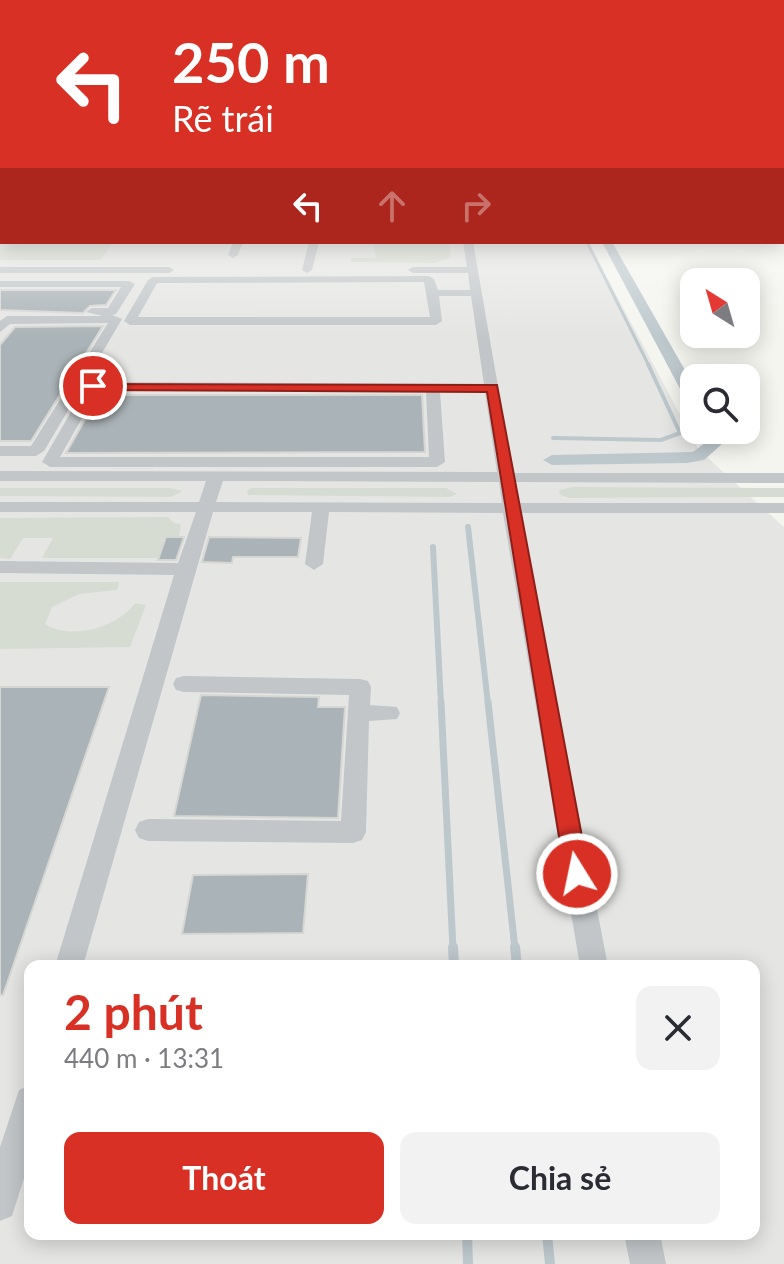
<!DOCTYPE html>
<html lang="vi">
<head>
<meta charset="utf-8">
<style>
  body { margin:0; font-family:Lato,sans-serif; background:#f2f2f3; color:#2b2b33; height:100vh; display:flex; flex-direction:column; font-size:30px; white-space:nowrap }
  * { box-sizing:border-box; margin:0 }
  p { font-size:26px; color:#7c7c81 }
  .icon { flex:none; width:44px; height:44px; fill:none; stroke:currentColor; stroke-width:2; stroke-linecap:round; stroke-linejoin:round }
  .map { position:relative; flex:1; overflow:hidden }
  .details { position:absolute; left:24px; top:960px; width:736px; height:280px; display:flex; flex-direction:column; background:#fff; border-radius:16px; box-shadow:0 4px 20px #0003 }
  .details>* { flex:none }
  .top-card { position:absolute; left:0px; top:0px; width:784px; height:244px; box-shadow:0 4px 20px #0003; background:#d93025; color:#fff; overflow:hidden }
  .needle { width:52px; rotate:323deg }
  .controls { position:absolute; left:680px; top:268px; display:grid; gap:16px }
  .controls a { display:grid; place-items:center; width:80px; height:80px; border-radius:16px; background:#fff; box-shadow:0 4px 20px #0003; font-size:40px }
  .pin { position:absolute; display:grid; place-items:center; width:68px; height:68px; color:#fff; margin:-34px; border:4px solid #fff; border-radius:50%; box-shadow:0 2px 8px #0007 }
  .me { position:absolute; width:88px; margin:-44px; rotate:350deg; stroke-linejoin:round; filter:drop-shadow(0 0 6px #0008) }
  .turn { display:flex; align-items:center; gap:28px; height:168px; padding:0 40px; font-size:36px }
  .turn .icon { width:104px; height:104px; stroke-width:2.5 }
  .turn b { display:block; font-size:56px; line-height:68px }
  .lanes { display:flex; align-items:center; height:76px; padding:0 40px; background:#0003; justify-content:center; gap:40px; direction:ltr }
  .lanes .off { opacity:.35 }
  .round { display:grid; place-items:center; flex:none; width:84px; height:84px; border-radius:16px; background:#f2f2f3 }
  .summary { display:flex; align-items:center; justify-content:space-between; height:136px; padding:0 40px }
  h1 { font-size:48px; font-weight:700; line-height:60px; color:#d93025 }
  .button { display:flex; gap:16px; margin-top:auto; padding:16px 40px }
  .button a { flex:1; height:92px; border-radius:16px; background:#d93025; color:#fff; font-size:32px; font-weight:700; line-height:92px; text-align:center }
  .button a+a { background:#f2f2f3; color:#2b2b33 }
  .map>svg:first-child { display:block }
</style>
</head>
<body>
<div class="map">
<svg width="784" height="1264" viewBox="0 0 784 1264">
  <rect width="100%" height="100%" fill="#f5f5f0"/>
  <!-- built -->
  <path fill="#e5e6e4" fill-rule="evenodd" d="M0,162L2,242H588L699,450L784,527V1264H0ZM30,966H754V1234H30Z"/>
  <!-- green -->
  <g fill="#d6dcd1">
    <path d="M0,222L2,242H113L101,260H0Z"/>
    <path d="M339,242H449L451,257L435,263L351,262V258H376L373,243Z"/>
    <path d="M572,487L784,488V497L569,498L559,494L560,490Z"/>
    <path d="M0,488H169L183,491L171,497L0,496Z"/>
    <path d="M252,488H446L457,494L449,497L248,495L247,490Z"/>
    <path d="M168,517L174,523L181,524L179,536H165L158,558H42L53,538H23L10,559L0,558V518Z"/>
    <path d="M0,582H119L117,590L79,594L52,607L45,624C70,641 119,627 135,603L146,605L130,647L0,649Z"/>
  </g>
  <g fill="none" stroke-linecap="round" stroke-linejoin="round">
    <!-- stream-far4 -->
    <path stroke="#bdc8cd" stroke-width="3" d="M587,242L649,366"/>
    <!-- stream-far3 -->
    <path stroke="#bdc8cd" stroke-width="4" d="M553,438L661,440L680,433L648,364"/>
    <!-- stream-far2 -->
    <g stroke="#bdc8cd" stroke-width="6">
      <path d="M468,527L488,704"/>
      <path d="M433,547L441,704"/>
    </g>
    <!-- stream-far1 -->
    <g stroke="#bdc8cd" stroke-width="7">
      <path d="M441,702L453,949"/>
      <path d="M488,702L515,949"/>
    </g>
    <!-- stream -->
    <g stroke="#bdc8cd" stroke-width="10">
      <path d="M453,947L454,966"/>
      <path d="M515,947L517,966"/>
      <path d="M467,1234L468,1264"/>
      <path d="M547,1234L550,1264"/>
    </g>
    <!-- canal -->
    <g fill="#bdc8cd" fill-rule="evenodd">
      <path d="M602,242H612L694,386V405L686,400Z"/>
      <path d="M702,430H718L723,443L704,460L687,463L552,465L543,460L552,455L693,452L706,442Z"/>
    </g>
  </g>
  <!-- building -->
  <g fill="#aab3b7" stroke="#d6d6d3" stroke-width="2">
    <path d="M0,290H116L106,305L90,306L83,313L0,310Z"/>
    <path d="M103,326L31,441H0V345L15,327Z"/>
    <path d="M99,395H422L425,452L66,453Z"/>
    <path d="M166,537H184L176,560H158Z"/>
    <path d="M209,537L301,538L298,557H233L232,563L202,562Z"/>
    <path d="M0,687H109L3,995H0Z"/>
    <path d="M201,695L319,697L318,707H345L338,818L174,816Z"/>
    <path d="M308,874L303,933L182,934L193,875Z"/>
  </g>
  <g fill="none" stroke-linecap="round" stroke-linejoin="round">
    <!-- minor -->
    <g fill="#c2c6c9" fill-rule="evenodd">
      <path d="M2,176V183L0,184V177Z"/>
      <path d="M784,176V182L782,183V177Z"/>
      <rect x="0" y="214" width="2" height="6"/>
      <path d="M233,242H243L238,255L233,258L228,255Z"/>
      <path d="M309,242H319L312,270L307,273L302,270Z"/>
      <path d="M463,242H473L513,473H784V483L515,482L518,503H784V513H520L608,966H580L503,513L329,512L323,564L314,570L305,564L312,512H213L83,966H55L174,575L0,573V561L178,563L196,512H0V502H199L206,481H0V471L497,472L485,392H440L445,462L437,467H50L42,462L86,386L93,382L484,384L471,296H439L442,321L436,325H130L124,321L148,280L153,277L429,276L434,279L438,290H470L468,273H413L408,270L413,267H467ZM424,282L430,317H138L157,283ZM98,390L426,392L429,457H60ZM223,481L499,482L502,503L216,502Z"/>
      <path d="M0,267H169L174,270L169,273H0Z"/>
      <path d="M0,281H129L135,284L116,314L112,315L122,319L44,451L36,456H0V446H31L108,323L10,324L0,332V321L7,316H103L86,312L92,308H108L121,287H0Z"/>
      <path d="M184,676L360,679L368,681L371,687L370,705L397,707L400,713L397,719L369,721L366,832L362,840L353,843L148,841L139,838L135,830L139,822L148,819L341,821L349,695L184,692L176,690L173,684L176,678Z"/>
      <path d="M30,1085V1159L12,1216L0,1221V1147L19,1090Z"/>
      <path d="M624,1234H660L666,1264H630Z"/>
    </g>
  </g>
  <!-- sky -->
  <linearGradient id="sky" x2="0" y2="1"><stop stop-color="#97bcdd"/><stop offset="0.48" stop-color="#fafaf8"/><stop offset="1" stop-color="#fafaf8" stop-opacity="0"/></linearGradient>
  <rect width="784" height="339" fill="url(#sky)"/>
  <!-- route -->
  <path fill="#d93025" stroke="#8d1f18" stroke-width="2" d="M88,384L497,385L589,874L586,882L577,885L569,882L565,874L487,392L93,390L87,386Z"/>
</svg>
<div class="controls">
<a><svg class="needle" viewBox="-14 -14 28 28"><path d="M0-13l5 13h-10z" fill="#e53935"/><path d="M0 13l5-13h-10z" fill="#7c7c81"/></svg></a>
<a><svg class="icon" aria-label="search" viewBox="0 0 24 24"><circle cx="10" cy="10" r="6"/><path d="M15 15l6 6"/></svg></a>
</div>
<div class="pin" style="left:93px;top:386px;background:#d93025"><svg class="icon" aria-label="arrive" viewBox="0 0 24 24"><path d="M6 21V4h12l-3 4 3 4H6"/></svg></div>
<svg class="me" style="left:577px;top:874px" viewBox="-20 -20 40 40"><circle r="17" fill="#d93025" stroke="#fff" stroke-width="3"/><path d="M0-11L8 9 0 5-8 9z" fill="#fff"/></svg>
<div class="top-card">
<div class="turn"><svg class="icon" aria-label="left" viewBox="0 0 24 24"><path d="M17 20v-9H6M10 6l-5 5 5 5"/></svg><div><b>250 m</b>Rẽ trái</div></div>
<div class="lanes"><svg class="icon" aria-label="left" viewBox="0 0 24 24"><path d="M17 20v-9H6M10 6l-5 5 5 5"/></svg><svg class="icon off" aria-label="ahead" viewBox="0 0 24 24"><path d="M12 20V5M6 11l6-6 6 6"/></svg><svg class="icon off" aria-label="right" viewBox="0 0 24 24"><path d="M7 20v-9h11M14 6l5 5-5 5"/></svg></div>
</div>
<section class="details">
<div class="summary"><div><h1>2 phút</h1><p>440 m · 13:31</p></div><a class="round"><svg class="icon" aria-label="close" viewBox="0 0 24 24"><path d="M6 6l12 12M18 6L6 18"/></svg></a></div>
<div class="button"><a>Thoát</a><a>Chia sẻ</a></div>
</section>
</div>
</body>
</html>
